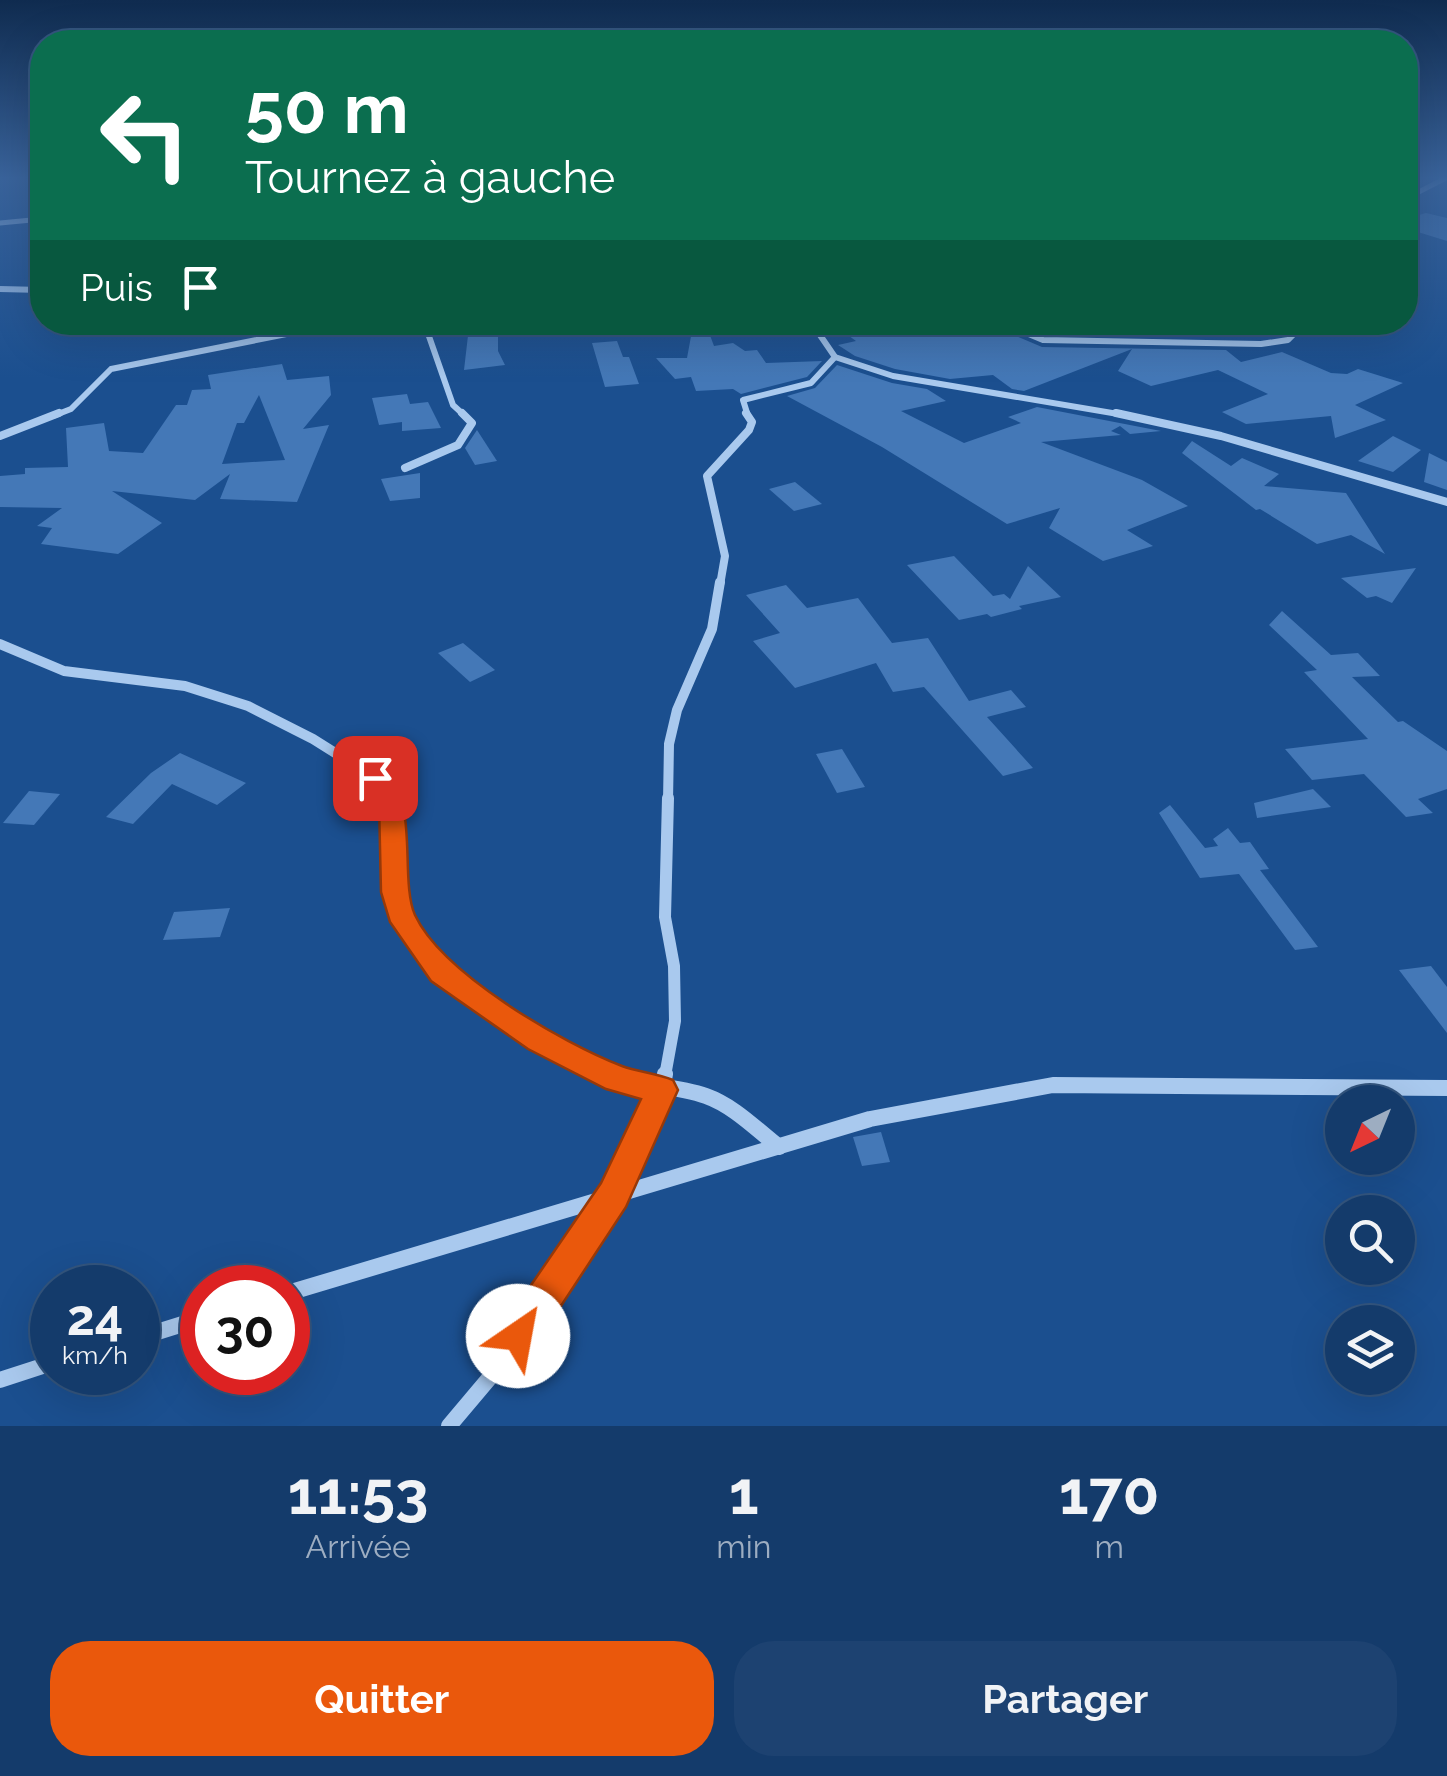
<!DOCTYPE html>
<html lang="fr">
<head>
<meta charset="utf-8">
<style>
  body { margin:0; font-family:Raleway,sans-serif; background:#1d4271; color:#f1f3f6; height:100vh; display:flex; flex-direction:column; font-size:38px; white-space:nowrap }
  * { box-sizing:border-box; margin:0 }
  p { font-size:32px; color:#9dadc1 }
  .icon { flex:none; width:55px; height:55px; fill:none; stroke:currentColor; stroke-width:2; stroke-linecap:round; stroke-linejoin:round }
  .map { position:relative; height:1426px; overflow:hidden }
  .sheet { display:flex; flex-direction:column; background:#143b6b; flex:1 }
  .sheet>* { flex:none }
  .guide { position:absolute; left:30px; top:30px; width:1388px; height:305px; border-radius:40px; box-shadow:0 10px 40px #0002,0 0 0 2px #33557e; background:#0b6e4f; color:#fff; overflow:hidden }
  .needle { width:65px; rotate:223deg }
  .fabs { position:absolute; left:1325px; top:1085px; display:grid; gap:20px }
  .fabs a { display:grid; place-items:center; width:90px; height:90px; border-radius:50%; background:#143b6b; box-shadow:0 10px 40px #0002,0 0 0 2px #33557e; font-size:50px }
  .speed { position:absolute; left:30px; top:1265px; display:flex; gap:20px; font-size:50px; font-weight:700; text-align:center }
  .speed>* { display:grid; place-content:center; width:130px; height:130px; border-radius:50%; background:#143b6b; box-shadow:0 10px 40px #0002,0 0 0 2px #33557e; line-height:1 }
  .speed small { font-size:25px; font-weight:400 }
  .speed .limit { border:15px solid #d22; background:#fff; color:#111 }
  .pin { position:absolute; display:grid; place-items:center; width:85px; height:85px; color:#fff; margin:-42px; border-radius:20px; box-shadow:0 5px 15px #0006 }
  .me { position:absolute; width:110px; margin:-55px; rotate:33deg; stroke-linejoin:round; filter:drop-shadow(0 0 8px #0008) }
  .turn { display:flex; align-items:center; gap:35px; height:210px; padding:0 50px; font-size:45px }
  .turn .icon { width:130px; height:130px; stroke-width:2.5 }
  .turn b { display:block; font-size:70px; line-height:85px }
  .then { display:flex; align-items:center; height:95px; padding:0 50px; background:#0003; gap:20px; font-size:38px }
  .eta { display:flex; justify-content:space-evenly; align-items:center; height:170px; text-align:center }
  .eta b { font-size:60px; font-weight:700; line-height:70px }
  .action { display:flex; gap:20px; margin-top:auto; padding:20px 50px }
  .action a { flex:1; height:115px; border-radius:40px; background:#ea580c; color:#fff; font-size:40px; font-weight:700; line-height:115px; text-align:center }
  .action a+a { background:#1d4271; color:#f1f3f6 }
  .map>svg:first-child { display:block }
</style>
</head>
<body>
<div class="map">
<svg width="1447" height="1426" viewBox="0 0 1447 1426">
  <rect width="100%" height="100%" fill="#1b4f8f"/>
  <!-- building -->
  <g fill="#4478b7" fill-rule="evenodd">
    <path d="M1426,213L1447,218V241L1405,228V219Z"/>
    <path d="M830,322H993L997,328L1042,347L1226,350L1241,362L1282,352L1331,373L1347,374L1358,369L1403,383L1355,405L1386,420L1335,438L1331,416L1246,424L1222,412L1268,394L1218,370L1151,386L1118,371L1132,349L1024,391L1012,389L993,375L950,379L895,369L855,356L838,345L856,341Z"/>
    <path d="M1019,322H1122L1157,335L1044,333Z"/>
    <path d="M498,326V351L505,365L464,370L469,327Z"/>
    <path d="M708,330L714,346L733,343L745,351L757,350L766,363L822,361L807,377L741,394L733,389L696,391L691,377L675,379L656,358H687L692,331Z"/>
    <path d="M617,341L623,357H629L639,384L605,387L592,343Z"/>
    <path d="M282,364L287,380L329,376L331,395L303,429L329,425L297,502L220,499L230,474L195,500L112,491L162,523L118,554L41,544L52,528L37,526L62,508L0,507V476L25,474V468L68,467L66,428L104,423L109,451L143,453L176,405H187L192,390L211,389L208,375ZM259,395L285,460L222,464L237,423H244Z"/>
    <path d="M837,365L892,383L927,389L946,401L901,411L964,443L1021,423L1008,417L1037,407L1161,431L1130,434L1120,426L1111,431L1121,435L1041,442L1142,480L1188,506L1127,530L1153,546L1103,561L1049,528L1060,508L1007,524L882,447L787,396L815,388Z"/>
    <path d="M407,394L410,404L428,402L441,428L402,431V422L379,425L372,398Z"/>
    <path d="M477,430L497,461L475,465L465,448Z"/>
    <path d="M1393,436L1421,450L1393,472L1358,461Z"/>
    <path d="M1192,441L1231,466L1242,458L1279,474L1264,486L1346,493L1385,554L1351,535L1317,544L1260,509L1256,510L1182,453Z"/>
    <path d="M1429,453L1447,462V490L1424,482Z"/>
    <path d="M420,473V498L390,501L381,479Z"/>
    <path d="M795,482L822,504L794,511L769,489Z"/>
    <path d="M954,556L993,596L1004,594L1010,599L1028,566L1061,597L1019,606L1022,609L991,617L987,614L959,620L907,565Z"/>
    <path d="M1416,568L1392,603L1376,596L1367,598L1341,578Z"/>
    <path d="M786,585L807,608L858,598L892,643L928,638L969,701L1011,690L1026,707L987,717L1033,768L1003,776L924,687L893,692L876,663L795,688L753,641L780,633L746,595Z"/>
    <path d="M1282,611L1331,655L1358,653L1380,676L1352,677L1398,722L1403,721L1447,751V789L1418,799L1433,813L1406,817L1364,774L1312,780L1285,749L1368,739L1304,672L1317,670L1269,625Z"/>
    <path d="M463,643L495,670L470,682L438,653Z"/>
    <path d="M842,749L865,787L837,793L816,754Z"/>
    <path d="M180,753L246,783L217,805L172,784L133,824L106,817L151,773Z"/>
    <path d="M1313,789L1331,807L1257,818L1254,803Z"/>
    <path d="M29,791L60,794L34,825L3,823Z"/>
    <path d="M1170,805L1205,848L1218,846L1213,839L1228,828L1240,843L1250,842L1269,869L1260,870L1318,947L1295,950L1239,874L1200,878L1159,813Z"/>
    <path d="M230,908L220,937L163,940L174,912Z"/>
    <path d="M1431,966L1447,987V1033L1399,970Z"/>
    <path d="M881,1132L890,1162L862,1166L853,1137Z"/>
  </g>
  <g fill="none" stroke-linecap="round" stroke-linejoin="round">
    <!-- street-far5 -->
    <g stroke="#a9c9ee" stroke-width="5">
      <path d="M1405,199L1446,178"/>
      <path d="M0,223L42,219"/>
    </g>
    <!-- street-far4 -->
    <g stroke="#a9c9ee" stroke-width="6">
      <path d="M0,289L42,290"/>
      <path d="M424,322L453,405L465,416"/>
      <path d="M811,322L835,357L893,376L1130,416"/>
      <path d="M1000,322L1043,340L1261,344L1288,340L1306,322"/>
      <path d="M53,416L71,409L111,369L347,322"/>
      <path d="M748,416L743,400L811,383L835,357"/>
    </g>
    <!-- street-far3 -->
    <g stroke="#a9c9ee" stroke-width="8">
      <path d="M1116,413L1221,436L1447,502"/>
      <path d="M0,436L59,413"/>
      <path d="M405,468L458,445L472,423L462,413"/>
      <path d="M720,585L725,556L707,476L749,430L752,422L746,413"/>
    </g>
    <!-- street-far2 -->
    <g stroke="#a9c9ee" stroke-width="10">
      <path d="M0,644L64,671L185,686L248,706L313,739L375,778L391,801"/>
      <path d="M668,801L669,744L677,710L712,629L720,582"/>
    </g>
    <!-- street-far1 -->
    <g stroke="#a9c9ee" stroke-width="12">
      <path d="M390,798C398,832 388,869 398,906C420,981 541,1049 610,1076"/>
      <path d="M665,1076L675,1021L674,966L665,917L668,798"/>
    </g>
    <!-- street -->
    <g stroke="#a9c9ee" stroke-width="16">
      <path d="M603,1074C637,1087 673,1084 706,1096C734,1106 756,1129 779,1147"/>
      <path d="M288,1293L870,1119L1053,1085L1447,1088"/>
      <path d="M138,1338L202,1318"/>
      <path d="M0,1380L52,1363"/>
      <path d="M449,1426L497,1369L613,1195L662,1090L665,1074"/>
    </g>
  </g>
  <!-- sky -->
  <linearGradient id="sky" x2="0" y2="1"><stop stop-color="#0f2b4f"/><stop offset="0.47" stop-color="#39639b"/><stop offset="1" stop-color="#39639b" stop-opacity="0"/></linearGradient>
  <rect width="1447" height="378" fill="url(#sky)"/>
  <!-- route -->
  <path fill="#ea580c" stroke="#983908" stroke-width="2.5" d="M375,770C423,783 398,877 415,915C442,973 562,1043 622,1066C638,1072 656,1073 673,1080L678,1090L626,1207L532,1350L518,1356L505,1350L499,1336L505,1323L601,1183L641,1099L606,1089L528,1049L431,981L390,922L381,892L379,803L363,778Z"/>
</svg>
<div class="fabs">
<a><svg class="needle" viewBox="-14 -14 28 28"><path d="M0-13l5 13h-10z" fill="#e53935"/><path d="M0 13l5-13h-10z" fill="#9dadc1"/></svg></a>
<a><svg class="icon" aria-label="search" viewBox="0 0 24 24"><circle cx="10" cy="10" r="6"/><path d="M15 15l6 6"/></svg></a>
<a><svg class="icon" aria-label="layers" viewBox="0 0 24 24"><path d="M12 4l9 5-9 5-9-5zM3 14l9 5 9-5"/></svg></a>
</div>
<div class="speed"><div>24<small>km/h</small></div><div class="limit">30</div></div>
<div class="pin" style="left:375px;top:778px;background:#d93025"><svg class="icon" aria-label="arrive" viewBox="0 0 24 24"><path d="M6 21V4h12l-3 4 3 4H6"/></svg></div>
<svg class="me" style="left:518px;top:1336px" viewBox="-20 -20 40 40"><circle r="19" fill="#fff"/><path d="M0-13L10 11 0 6-10 11z" fill="#ea580c"/></svg>
<div class="guide">
<div class="turn"><svg class="icon" aria-label="left" viewBox="0 0 24 24"><path d="M17 20v-9H6M10 6l-5 5 5 5"/></svg><div><b>50 m</b>Tournez à gauche</div></div>
<div class="then">Puis<svg class="icon" aria-label="arrive" viewBox="0 0 24 24"><path d="M6 21V4h12l-3 4 3 4H6"/></svg></div>
</div>
</div>
<section class="sheet">
<div class="eta">
<div><b>11:53</b><p>Arrivée</p></div>
<div><b>1</b><p>min</p></div>
<div><b>170</b><p>m</p></div>
</div>
<div class="action"><a>Quitter</a><a>Partager</a></div>
</section>
</body>
</html>
